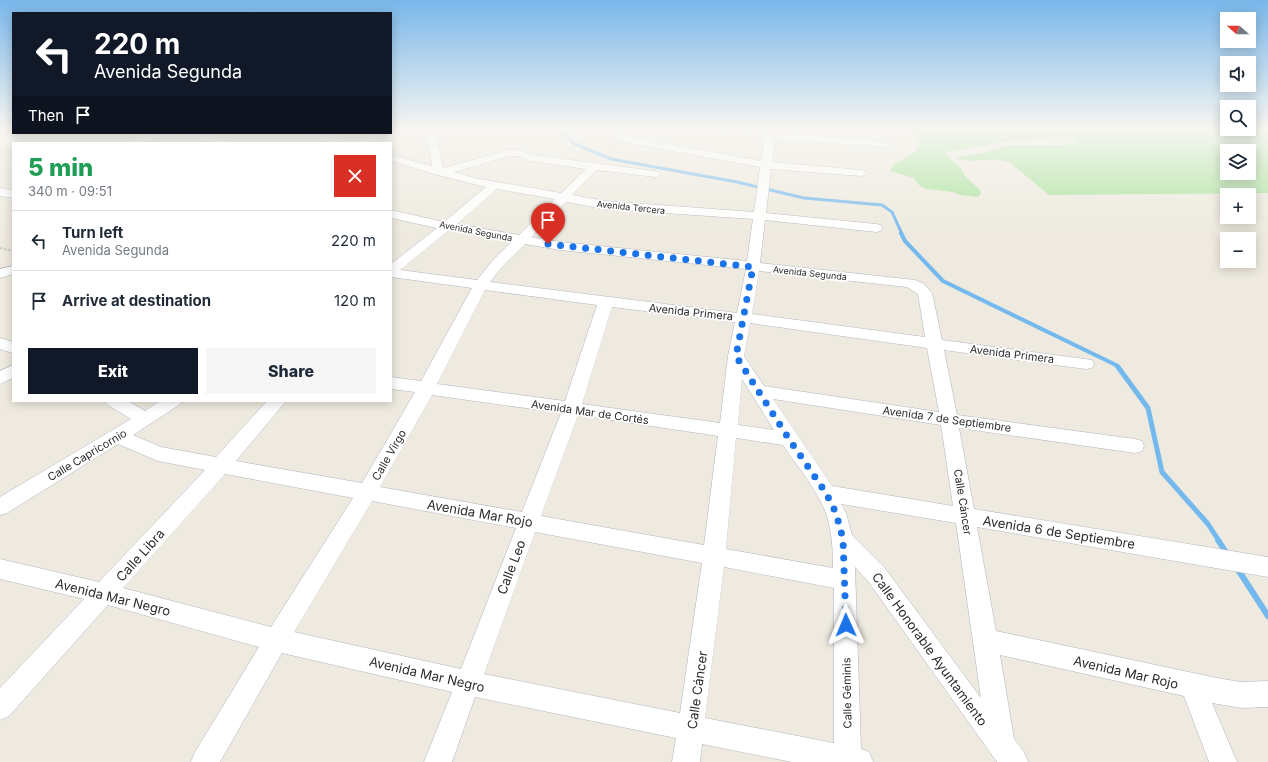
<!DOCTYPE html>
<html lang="en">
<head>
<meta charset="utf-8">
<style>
  body { margin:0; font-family:Inter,sans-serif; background:#f6f6f7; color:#1f2937; height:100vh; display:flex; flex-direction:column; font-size:15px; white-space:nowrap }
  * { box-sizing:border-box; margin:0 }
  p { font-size:13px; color:#747a83 }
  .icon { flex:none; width:22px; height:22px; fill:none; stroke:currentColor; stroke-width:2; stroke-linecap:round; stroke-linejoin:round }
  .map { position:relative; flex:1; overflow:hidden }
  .drawer { position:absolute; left:12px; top:142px; width:380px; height:260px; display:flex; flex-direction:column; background:#fff; border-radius:0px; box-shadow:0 2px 10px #0003 }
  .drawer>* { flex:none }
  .top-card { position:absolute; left:12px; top:12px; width:380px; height:122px; border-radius:0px; box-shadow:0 2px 10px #0003; background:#111827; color:#fff; overflow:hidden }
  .needle { width:26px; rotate:291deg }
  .tools { position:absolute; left:1220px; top:12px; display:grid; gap:8px }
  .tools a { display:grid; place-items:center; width:36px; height:36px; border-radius:0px; background:#fff; box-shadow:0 2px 10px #0003; font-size:20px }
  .pin { position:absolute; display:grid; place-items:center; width:34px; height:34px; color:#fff; margin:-41px -17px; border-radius:50% 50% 50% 0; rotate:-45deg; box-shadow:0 0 4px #0007 }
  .pin .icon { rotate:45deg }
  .me { position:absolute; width:44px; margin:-22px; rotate:359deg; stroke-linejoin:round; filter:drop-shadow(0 0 3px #0008) }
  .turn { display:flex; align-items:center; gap:14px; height:84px; padding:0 16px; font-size:18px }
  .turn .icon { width:52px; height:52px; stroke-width:2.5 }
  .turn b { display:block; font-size:28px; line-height:34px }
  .then { display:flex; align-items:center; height:38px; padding:0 16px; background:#0003; gap:8px; font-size:15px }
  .round { display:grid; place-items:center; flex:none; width:42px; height:42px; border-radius:0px; background:#f6f6f7 }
  .overview { display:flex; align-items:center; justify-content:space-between; height:68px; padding:0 16px }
  h1 { font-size:24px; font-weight:800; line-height:30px; color:#1e9e55 }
  .primary-button { display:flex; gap:8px; margin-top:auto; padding:8px 16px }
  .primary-button a { flex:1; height:46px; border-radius:0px; background:#111827; color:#fff; font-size:16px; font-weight:800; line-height:46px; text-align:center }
  .primary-button a+a { background:#f6f6f7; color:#1f2937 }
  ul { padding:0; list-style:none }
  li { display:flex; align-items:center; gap:12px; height:60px; padding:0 16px; border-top:1px solid #e0e1e3 }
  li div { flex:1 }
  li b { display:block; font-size:15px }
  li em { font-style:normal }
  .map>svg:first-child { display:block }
</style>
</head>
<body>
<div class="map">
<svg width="1268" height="762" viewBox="0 0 1268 762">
  <rect width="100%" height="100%" fill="#eeeadf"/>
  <!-- green -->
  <path fill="#a9e39d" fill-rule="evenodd" d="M912,129H1268V193L1049,195L1009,162C992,156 974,164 957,159L960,157L987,152L1008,145H1063L1075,143L1074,139L1068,137H1060L1036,140L1007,141L946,152V155L961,168L965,176L980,190L981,194L978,197L960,195L953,192L927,189L920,186L914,178L890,171C896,158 913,159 919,145ZM1227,151H1249V173H1227Z"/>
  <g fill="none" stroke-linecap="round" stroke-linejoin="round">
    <!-- stream-far3 -->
    <path stroke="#74b9ee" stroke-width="3" d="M561,129L573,143L611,159L737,182L804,198L882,205L892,212L902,234"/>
    <!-- stream-far2 -->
    <path stroke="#74b9ee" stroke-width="4" d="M901,233L905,241L943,281L1116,365L1119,368"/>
    <!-- stream-far1 -->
    <path stroke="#74b9ee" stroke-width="5" d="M1118,367L1148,408L1162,472L1208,524L1219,541"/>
    <!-- stream -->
    <g stroke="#74b9ee" stroke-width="6">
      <path d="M1218,540L1227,554"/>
      <path d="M1237,568L1268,616"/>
    </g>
    <!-- minor casing -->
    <g stroke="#b2b3c0" stroke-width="1">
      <g id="minor">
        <path d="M408,129H420L429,134L440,129H453L452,131L435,139L440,150L443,168L509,150H521L533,155L655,171L659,172L661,174L659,176L655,177L597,170L572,195L605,201L754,212L760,167L628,143L602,131L601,129H613L631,137L761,161L765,138L727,132L723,131L722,129H744L765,132L766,129H776V133L891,142L892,144L887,147L775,139L772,162L861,170L865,171L867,173L865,175L861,176L771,169L766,213L876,224L881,225L882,228L881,231L876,232L765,220L760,263L915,280L924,284L932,293L942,340L1092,360L1094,364L1092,368L1086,369L944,350L957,415L1135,439L1142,441L1144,446L1142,451L1135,453L959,428L974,509L1268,557V577L977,527L996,631L1217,678L1241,682L1268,681V707L1241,708L1212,703L1237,762H1209L1184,696L1000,655L1014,739L1024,752L1028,762H997L868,581L855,567L861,749L869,752L873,762H792L702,744L700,762H672L676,738L475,697L452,762H424L452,692L282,653L220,762H191L195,752L259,647L108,605L9,716L0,720V688L84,599L0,579V559L99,582L205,470L158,461L118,444L7,513L0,515V497L131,419L108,405L105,401H128L145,411L160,401H182L179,405L133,435L161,447L216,457L267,401H286L236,461L362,483L415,392L391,389V377L421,381L472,288L391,277V264L437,228L391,218V210L444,222L486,187L434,174L391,161V155L432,166L430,150L425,140ZM510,156H519L530,161L586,169L561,193L474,178L454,172ZM497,189L555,199L519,235L457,224ZM566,202L605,209L753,219L747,261L560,242L531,237ZM449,230L512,241L493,260L477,280L400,270ZM525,244L560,250L746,269L737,313L490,282L503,266ZM759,271L907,287L918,294L925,337L752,314ZM485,290L597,305L565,401L437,384ZM612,307L735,322L728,356L720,423L582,404ZM750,323L927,348L939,412L764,386L744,356ZM742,379L774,430L738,425ZM432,395L561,413L522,512L380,487ZM773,399L941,425L953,506L832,486ZM578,415L718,436L704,545L541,516ZM736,438L783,445C797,466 817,489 826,513C832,531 833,549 833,568L726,549ZM225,474L353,498L271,627L123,588ZM372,501L516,528L461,669L294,632ZM841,504L956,523L981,698L884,567L852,535L846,513ZM535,532L702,563L680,713L484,674ZM724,567L834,588V743L705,718Z"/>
        <path d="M156,133H172L171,135L143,143H127L128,141Z"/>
        <path d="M186,133H202L228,141L229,143H213L187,135Z"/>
        <path d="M305,133H321L339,139L357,140L365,139L375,133H386L373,143H325L326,141L306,135Z"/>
        <path d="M0,188L13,190V198L0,196Z"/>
        <path d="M13,266V274L0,278V269Z"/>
        <path d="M0,338L13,342V353L0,349Z"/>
        <path d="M13,365V378L0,384V371Z"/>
      </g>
    </g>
    <!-- path-far1 -->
    <path stroke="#ccc" stroke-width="1.5" stroke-dasharray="2 1.5" stroke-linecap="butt" d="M605,157L610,153L615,144"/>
    <!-- path -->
    <path stroke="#ccc" stroke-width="2" stroke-dasharray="2.5 1.5" stroke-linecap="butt" d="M0,248L13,251"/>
    <!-- minor -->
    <use href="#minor" fill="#fff" fill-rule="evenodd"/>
  </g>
  <!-- sky -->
  <linearGradient id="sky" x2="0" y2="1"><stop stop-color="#79b6ea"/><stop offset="0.55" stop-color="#f7f6f1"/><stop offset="1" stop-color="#f7f6f1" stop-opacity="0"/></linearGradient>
  <rect width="1268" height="235" fill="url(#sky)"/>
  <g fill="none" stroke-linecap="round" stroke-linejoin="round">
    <!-- route -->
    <path stroke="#1a73e8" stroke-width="7" stroke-dasharray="0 12.6" d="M548,244L753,267L736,356L789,439L826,493L836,513L843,539L846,625"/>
  </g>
  <g text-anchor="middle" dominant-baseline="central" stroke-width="3.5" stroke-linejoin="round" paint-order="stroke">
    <!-- far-street labels -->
    <g font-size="9" fill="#2c2c2c" stroke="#fff">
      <text transform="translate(631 207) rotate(6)">Avenida Tercera</text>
      <text transform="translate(476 231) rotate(11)">Avenida Segunda</text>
      <text transform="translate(810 273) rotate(6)">Avenida Segunda</text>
    </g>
    <!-- street labels -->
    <g font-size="11" fill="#2c2c2c" stroke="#fff">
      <text transform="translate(691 312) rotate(6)">Avenida Primera</text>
      <text transform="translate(1012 354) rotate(7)">Avenida Primera</text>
      <text transform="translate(590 412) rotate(8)">Avenida Mar de Cortés</text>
      <text transform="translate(947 419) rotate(8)">Avenida 7 de Septiembre</text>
      <text transform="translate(87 455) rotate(-31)">Calle Capricornio</text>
      <text transform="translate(389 455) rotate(-60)">Calle Virgo</text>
      <text transform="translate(963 502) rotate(81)">Calle Cáncer</text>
      <text transform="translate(847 693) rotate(-91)">Calle Géminis</text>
    </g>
    <!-- near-street labels -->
    <g font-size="13" fill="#2c2c2c" stroke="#fff">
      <text transform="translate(480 513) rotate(10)">Avenida Mar Rojo</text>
      <text transform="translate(1059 532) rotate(9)">Avenida 6 de Septiembre</text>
      <text transform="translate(140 555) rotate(-48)">Calle Libra</text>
      <text transform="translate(511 567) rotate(-69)">Calle Leo</text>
      <text transform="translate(113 597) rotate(14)">Avenida Mar Negro</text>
      <text transform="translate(930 649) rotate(54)">Calle Honorable Ayuntamiento</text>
      <text transform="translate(1126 672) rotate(13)">Avenida Mar Rojo</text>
      <text transform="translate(427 674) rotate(13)">Avenida Mar Negro</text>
      <text transform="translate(697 690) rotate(-82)">Calle Cáncer</text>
    </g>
  </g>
</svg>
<div class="tools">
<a><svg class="needle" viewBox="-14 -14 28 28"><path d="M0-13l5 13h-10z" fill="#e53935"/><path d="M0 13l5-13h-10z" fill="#747a83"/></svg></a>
<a><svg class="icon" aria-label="sound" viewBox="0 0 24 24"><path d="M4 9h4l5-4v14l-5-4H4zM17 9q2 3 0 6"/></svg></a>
<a><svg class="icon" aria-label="search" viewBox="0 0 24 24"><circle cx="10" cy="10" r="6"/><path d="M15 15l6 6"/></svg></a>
<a><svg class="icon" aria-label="layers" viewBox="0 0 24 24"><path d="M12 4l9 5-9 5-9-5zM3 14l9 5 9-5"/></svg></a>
<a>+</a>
<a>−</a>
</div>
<div class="pin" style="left:548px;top:244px;background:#d93025"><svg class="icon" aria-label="arrive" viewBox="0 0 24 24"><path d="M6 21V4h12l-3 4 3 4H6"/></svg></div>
<svg class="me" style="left:846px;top:625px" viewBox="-20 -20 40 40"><path d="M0-17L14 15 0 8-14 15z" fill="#1a73e8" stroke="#fff" stroke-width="4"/></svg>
<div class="top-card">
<div class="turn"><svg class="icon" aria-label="left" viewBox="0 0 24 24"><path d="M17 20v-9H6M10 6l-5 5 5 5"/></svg><div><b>220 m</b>Avenida Segunda</div></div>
<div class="then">Then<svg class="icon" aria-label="arrive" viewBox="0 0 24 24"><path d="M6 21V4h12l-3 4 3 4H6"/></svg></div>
</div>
<section class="drawer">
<div class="overview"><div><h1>5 min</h1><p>340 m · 09:51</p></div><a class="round" style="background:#d93025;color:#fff"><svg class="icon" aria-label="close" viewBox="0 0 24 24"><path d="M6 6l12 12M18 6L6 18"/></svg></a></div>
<ul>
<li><svg class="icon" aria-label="left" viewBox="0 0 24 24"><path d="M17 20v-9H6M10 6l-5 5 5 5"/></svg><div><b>Turn left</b><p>Avenida Segunda</p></div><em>220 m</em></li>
<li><svg class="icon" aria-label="arrive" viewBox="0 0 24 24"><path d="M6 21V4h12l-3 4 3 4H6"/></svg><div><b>Arrive at destination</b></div><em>120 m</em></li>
</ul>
<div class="primary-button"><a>Exit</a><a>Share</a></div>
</section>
</div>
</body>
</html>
